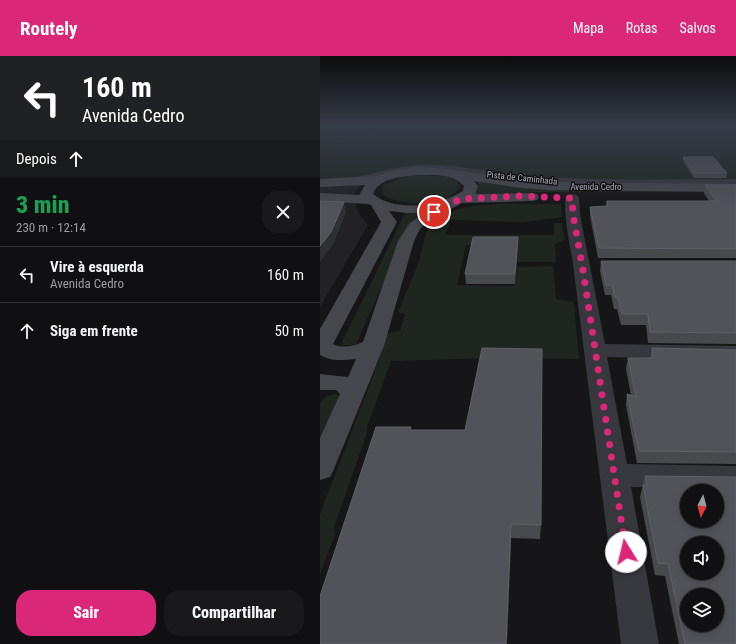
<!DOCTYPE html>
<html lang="pt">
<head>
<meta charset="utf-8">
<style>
  body { margin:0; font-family:"Roboto Condensed",sans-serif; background:#19191b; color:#f1f3f6; height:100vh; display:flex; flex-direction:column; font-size:15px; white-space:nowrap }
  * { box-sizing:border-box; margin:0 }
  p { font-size:13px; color:#9c9d9f }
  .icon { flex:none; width:22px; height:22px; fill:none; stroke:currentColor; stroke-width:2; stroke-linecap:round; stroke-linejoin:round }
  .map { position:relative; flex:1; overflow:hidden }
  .panel { display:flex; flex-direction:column; background:#101012; width:320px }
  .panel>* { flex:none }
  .top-card { background:#202124; color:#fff; overflow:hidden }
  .needle { width:26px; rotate:186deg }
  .buttons { position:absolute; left:360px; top:428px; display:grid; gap:8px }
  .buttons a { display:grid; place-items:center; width:44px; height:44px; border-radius:50%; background:#101012; box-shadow:0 2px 6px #0003,0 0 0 1px #303032; font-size:20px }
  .pin { position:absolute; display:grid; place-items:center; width:34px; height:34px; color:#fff; margin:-17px; border:2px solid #fff; border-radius:50%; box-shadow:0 1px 4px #0007 }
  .me { position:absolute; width:44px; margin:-22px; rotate:351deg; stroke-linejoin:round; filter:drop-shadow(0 0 3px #0008) }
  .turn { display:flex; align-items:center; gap:14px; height:84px; padding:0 16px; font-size:18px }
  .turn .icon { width:52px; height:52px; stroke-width:2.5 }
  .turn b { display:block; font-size:28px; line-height:34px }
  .then { display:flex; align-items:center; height:38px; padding:0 16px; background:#0003; gap:8px; font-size:15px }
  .round { display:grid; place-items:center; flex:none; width:42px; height:42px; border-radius:16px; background:#19191b }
  .summary { display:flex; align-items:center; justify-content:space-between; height:68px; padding:0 16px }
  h1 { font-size:24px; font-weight:800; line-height:30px; color:#1e9e55 }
  .primary-button { display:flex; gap:8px; margin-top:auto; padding:8px 16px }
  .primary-button a { flex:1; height:46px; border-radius:16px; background:#db2777; color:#fff; font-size:16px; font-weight:800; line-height:46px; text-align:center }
  .primary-button a+a { background:#19191b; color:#f1f3f6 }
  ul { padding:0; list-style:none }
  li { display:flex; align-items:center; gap:12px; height:56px; padding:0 16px; border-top:1px solid #303032 }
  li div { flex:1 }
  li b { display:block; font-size:15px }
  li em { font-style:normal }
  header { display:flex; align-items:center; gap:24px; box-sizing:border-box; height:56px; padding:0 20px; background:#db2777; color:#fff }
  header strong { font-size:19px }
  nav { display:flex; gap:22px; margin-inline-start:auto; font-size:14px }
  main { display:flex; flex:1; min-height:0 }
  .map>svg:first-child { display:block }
</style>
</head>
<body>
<header>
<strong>Routely</strong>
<nav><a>Mapa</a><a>Rotas</a><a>Salvos</a></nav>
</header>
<main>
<section class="panel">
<div class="top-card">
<div class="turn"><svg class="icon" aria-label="left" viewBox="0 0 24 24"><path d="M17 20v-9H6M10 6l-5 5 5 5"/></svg><div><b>160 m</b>Avenida Cedro</div></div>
<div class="then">Depois<svg class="icon" aria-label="ahead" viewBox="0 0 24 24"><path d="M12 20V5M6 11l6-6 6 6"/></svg></div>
</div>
<div class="summary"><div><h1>3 min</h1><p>230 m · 12:14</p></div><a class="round"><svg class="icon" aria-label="close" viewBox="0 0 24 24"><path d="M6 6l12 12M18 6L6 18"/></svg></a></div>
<ul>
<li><svg class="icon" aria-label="left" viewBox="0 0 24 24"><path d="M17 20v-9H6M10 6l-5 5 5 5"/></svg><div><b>Vire à esquerda</b><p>Avenida Cedro</p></div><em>160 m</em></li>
<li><svg class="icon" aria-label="ahead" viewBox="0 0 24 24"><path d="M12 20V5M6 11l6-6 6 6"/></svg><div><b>Siga em frente</b></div><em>50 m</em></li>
</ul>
<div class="primary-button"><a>Sair</a><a>Compartilhar</a></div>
</section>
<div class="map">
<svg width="416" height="588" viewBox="0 0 416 588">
  <rect width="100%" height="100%" fill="#161618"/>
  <!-- built -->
  <path fill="#222225" d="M47,122L32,139L39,158L48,169L0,251V124Z"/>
  <!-- green -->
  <g fill="#1e261f">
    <path d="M0,69H416V127H303L95,113L29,123H0Z"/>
    <path d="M100,119L130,121L138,126L139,133C124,150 81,152 63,138L62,131C74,123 85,121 100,119Z"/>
    <path d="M155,124L416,133V136H219L153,138L159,129Z"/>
    <path d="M181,148H241L242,161L203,166L131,164L125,179H234V167H242L245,184L235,188L236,206H197L198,189H146L137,229L195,230L197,211L233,210L236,243L254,246L259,303L172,302L71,305L47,371V377L14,471L15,478L0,519V458L61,299L67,277L80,275L85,258L78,256C85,238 94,220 100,202C103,194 103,184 107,176C118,151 157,149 181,148Z"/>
    <path d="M113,153L81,188L36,288L33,289H23L22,286L86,155Z"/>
    <path d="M15,338L20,340L0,384V346L7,340Z"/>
  </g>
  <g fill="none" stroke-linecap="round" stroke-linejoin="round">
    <!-- path -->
    <g stroke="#3d3f44" stroke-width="1.5" stroke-dasharray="1 1.5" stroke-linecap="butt">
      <path d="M0,73L21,69"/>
      <path d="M0,81L58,78"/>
    </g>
    <!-- street -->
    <g fill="#37383d" fill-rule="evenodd">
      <path d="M98,109C135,107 170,117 206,120C276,125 346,123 416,123V131L241,129L195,126L122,116L86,118L39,129L34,128L33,125L34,122L74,112Z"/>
      <path d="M252,138L257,139L259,142L260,159L285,288L416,290V304L287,301L307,408L416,410V432L311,431L339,588H301L253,208C251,195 241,148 247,139Z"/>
    </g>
    <!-- secondary -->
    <path fill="#45474d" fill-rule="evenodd" d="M98,111L120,112L201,124L229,126L416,128V136L229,134L201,132L154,125L158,130L155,138L212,137L217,138L219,141L217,144L212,145L142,147L109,165L100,173L94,185L64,290L14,413L10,421L0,424V382L20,338L16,334H0V318L28,321L36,303C23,304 12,306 0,299V273L61,166L51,149L48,148L0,145V137L39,139L45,129L0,131V123L56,120L76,114ZM98,119C114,119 133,117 144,130L143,135C119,150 76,157 53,138C59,121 83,121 98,119ZM69,155L87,157H103L89,168L78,185L43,286C34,290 22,293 13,288L77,166Z"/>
  </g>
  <!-- wall -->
  <g fill="#47494d">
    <path d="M363,101L407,117L406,122H374L363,105Z"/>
    <path d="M385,129H416V202H278L270,160V151L286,150L287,145H389L384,137Z"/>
    <path d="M198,191L195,228H146L145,218Z"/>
    <path d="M281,205H416V288L328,287L326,269H301L297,253H294L291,239H285L280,215Z"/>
    <path d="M332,292L416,294V408L317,407L306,349L307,338L311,339L306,313L308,302H330Z"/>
    <path d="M91,374L221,469L220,483L191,482L187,588H0Z"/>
    <path d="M325,420L416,588H359L345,520L335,519L320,441Z"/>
  </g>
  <!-- shaded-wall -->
  <g fill="#2f3033">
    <path d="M24,146L26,157L13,188L0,206V190Z"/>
    <path d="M198,181V191L195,228V218Z"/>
    <path d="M191,468V482L187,588H186Z"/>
  </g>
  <!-- building -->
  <g fill="#525359" stroke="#5f6168" fill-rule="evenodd">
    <path d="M363,101H393L407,117H374Z"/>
    <path d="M385,129H416V193L279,192L270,151L287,150V145H397Z"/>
    <path d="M0,145L24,146L11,176L0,190Z"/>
    <path d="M153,181H198L195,218H145Z"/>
    <path d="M281,205H416V277L330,276L328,258H302L298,242H295L292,229H286Z"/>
    <path d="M162,292L222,293L221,469L191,468L186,588H0V540L56,371H91L90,374H145Z"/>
    <path d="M332,292L416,294V396L319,395L307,338L316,341L308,302H333Z"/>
    <path d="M325,420L416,421V588H365L348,508L338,507L323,429H327ZM367,435H397V465H367ZM367,487H397V517H367ZM367,539H397V569H367Z"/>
  </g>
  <!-- sky -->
  <linearGradient id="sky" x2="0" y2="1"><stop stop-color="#0c0c0d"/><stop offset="0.46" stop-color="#363c48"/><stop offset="1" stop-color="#363c48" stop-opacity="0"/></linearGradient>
  <rect width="416" height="151" fill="url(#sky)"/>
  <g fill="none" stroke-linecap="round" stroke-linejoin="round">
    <!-- route -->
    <path stroke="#db2777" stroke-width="7" stroke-dasharray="0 12.6" d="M114,156L140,143L199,140L252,142L253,159L262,208L306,496"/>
  </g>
  <g text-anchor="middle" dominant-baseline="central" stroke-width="3" stroke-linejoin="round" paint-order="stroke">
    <!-- far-street labels -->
    <g font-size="9" fill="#a8adb8" stroke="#111113">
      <text transform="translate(202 122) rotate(6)">Pista de Caminhada</text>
      <text x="276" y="131">Avenida Cedro</text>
    </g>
  </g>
</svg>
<div class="buttons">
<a><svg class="needle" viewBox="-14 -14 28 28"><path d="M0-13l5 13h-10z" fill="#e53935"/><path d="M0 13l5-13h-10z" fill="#9c9d9f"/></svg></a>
<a><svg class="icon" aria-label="sound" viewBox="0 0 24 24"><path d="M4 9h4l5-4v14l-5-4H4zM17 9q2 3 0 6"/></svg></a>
<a><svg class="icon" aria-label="layers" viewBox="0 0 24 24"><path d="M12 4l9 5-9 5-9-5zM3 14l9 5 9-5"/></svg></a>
</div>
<div class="pin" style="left:114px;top:156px;background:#d93025"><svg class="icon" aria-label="arrive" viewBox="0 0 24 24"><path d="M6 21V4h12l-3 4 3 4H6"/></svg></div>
<svg class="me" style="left:306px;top:496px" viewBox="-20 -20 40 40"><circle r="19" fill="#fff"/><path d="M0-13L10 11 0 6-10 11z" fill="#db2777"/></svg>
</div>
</main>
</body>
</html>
